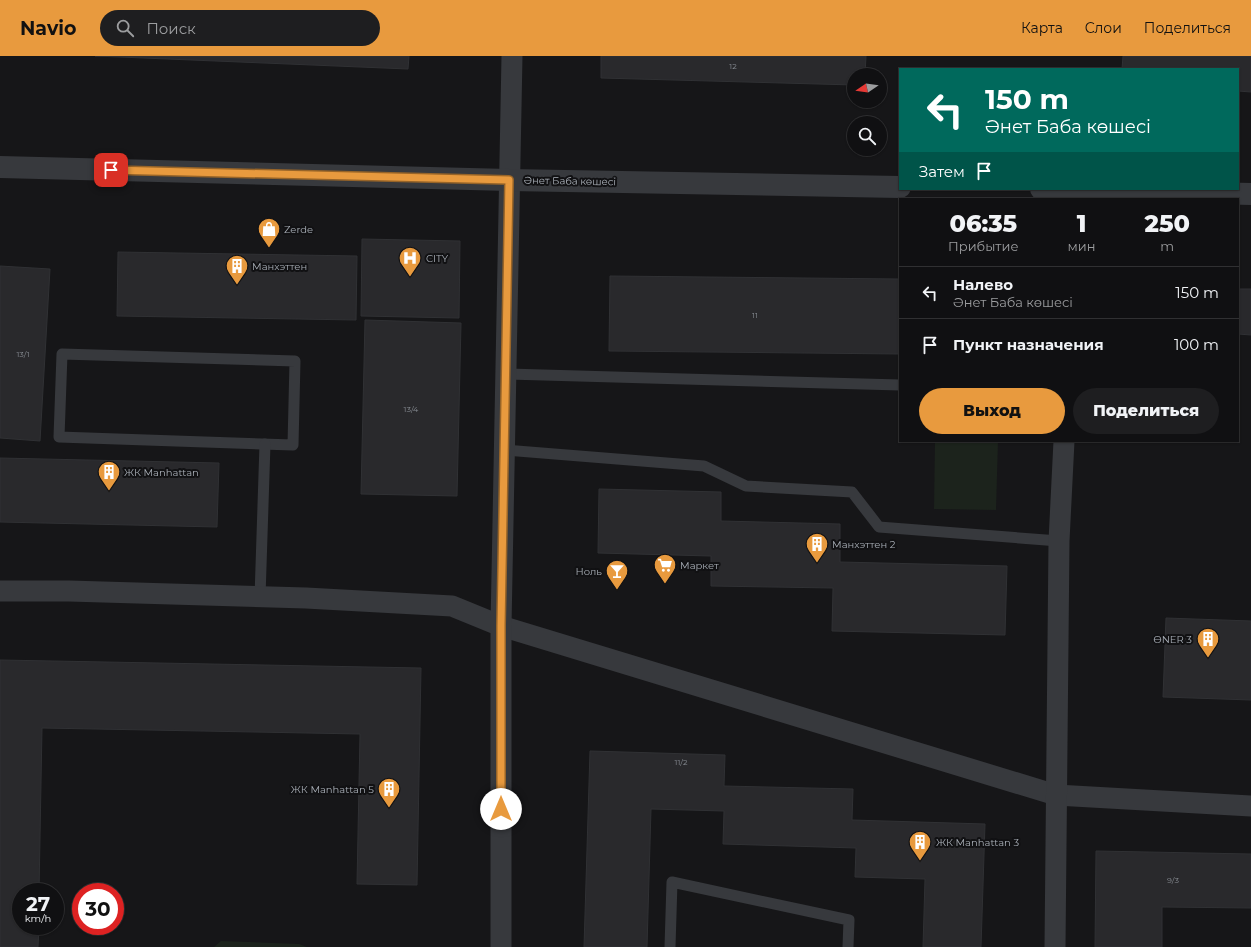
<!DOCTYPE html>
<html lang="ru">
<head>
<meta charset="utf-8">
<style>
  body { margin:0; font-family:Montserrat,sans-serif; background:#1e1e20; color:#f1f3f6; height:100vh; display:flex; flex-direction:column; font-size:15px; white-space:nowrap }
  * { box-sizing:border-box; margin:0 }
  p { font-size:13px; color:#9c9d9f }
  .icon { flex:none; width:22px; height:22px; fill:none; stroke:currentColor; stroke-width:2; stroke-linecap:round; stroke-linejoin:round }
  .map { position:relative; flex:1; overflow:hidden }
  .side { position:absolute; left:899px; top:142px; width:340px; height:244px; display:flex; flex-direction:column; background:#101012; border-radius:0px; box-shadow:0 1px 3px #0004,0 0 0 1px #303032 }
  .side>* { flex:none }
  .hud { position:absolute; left:899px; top:12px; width:340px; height:122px; border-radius:0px; box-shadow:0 1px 3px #0004,0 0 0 1px #303032; background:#00695c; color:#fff; overflow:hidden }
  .needle { width:26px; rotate:257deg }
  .tools { position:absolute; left:847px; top:12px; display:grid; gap:8px }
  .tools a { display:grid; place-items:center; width:40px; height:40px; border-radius:50%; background:#101012; box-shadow:0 1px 3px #0004,0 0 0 1px #303032; font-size:20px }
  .speed { position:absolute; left:12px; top:827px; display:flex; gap:8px; font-size:20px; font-weight:700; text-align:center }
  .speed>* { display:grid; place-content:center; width:52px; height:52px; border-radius:50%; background:#101012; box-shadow:0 1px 3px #0004,0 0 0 1px #303032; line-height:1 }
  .speed small { font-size:10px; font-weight:400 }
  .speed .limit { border:6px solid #d22; background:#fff; color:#111 }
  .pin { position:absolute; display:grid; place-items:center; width:34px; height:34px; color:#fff; margin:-17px; border-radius:8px; box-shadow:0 2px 6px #0006 }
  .me { position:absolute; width:44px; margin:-22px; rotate:0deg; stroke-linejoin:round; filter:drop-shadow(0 0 3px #0008) }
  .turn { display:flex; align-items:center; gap:14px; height:84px; padding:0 20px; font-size:18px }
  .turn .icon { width:52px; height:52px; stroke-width:2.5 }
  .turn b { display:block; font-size:28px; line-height:34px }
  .then { display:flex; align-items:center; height:38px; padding:0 20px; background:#0003; gap:8px; font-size:15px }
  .eta { display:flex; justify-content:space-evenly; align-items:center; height:68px; text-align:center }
  .eta b { font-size:24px; font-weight:800; line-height:28px }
  .primary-button { display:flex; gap:8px; margin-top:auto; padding:8px 20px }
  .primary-button a { flex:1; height:46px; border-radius:24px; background:#e89a3e; color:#111; font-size:16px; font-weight:800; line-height:46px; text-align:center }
  .primary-button a+a { background:#1e1e20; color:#f1f3f6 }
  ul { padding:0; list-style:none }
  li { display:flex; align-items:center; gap:12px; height:52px; padding:0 20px; border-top:1px solid #303032 }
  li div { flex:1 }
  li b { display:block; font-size:15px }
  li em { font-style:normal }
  header { display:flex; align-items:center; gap:24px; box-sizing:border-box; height:56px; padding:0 20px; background:#e89a3e; color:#111 }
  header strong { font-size:19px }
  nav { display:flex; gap:22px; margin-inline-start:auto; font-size:14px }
  .search { width:280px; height:36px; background:#1e1e20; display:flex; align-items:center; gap:10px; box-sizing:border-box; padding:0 14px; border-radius:22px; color:#9c9d9f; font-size:15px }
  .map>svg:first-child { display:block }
</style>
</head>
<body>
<header>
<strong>Navio</strong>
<div class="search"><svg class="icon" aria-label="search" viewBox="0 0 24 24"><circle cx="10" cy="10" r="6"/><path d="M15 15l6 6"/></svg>Поиск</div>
<nav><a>Карта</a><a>Слои</a><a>Поделиться</a></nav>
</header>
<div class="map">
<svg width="1251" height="891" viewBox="0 0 1251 891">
  <rect width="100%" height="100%" fill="#161618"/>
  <!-- green -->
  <g fill="#1c231c">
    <path d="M935,385H998L996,454L934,453Z"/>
    <path d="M221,885L299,888L307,891H214Z"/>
  </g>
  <!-- building -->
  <g fill="#29292c" stroke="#303134">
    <path d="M95,0H409L408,13Z"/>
    <path d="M601,0H866L865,19H854V29L601,22Z"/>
    <path d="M1123,0H1251V36L1238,35V13H1122Z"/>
    <path d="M362,183L460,185L459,262L361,260Z"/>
    <path d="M118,196L357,200L356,264L117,260Z"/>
    <path d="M0,210L50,213L40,385L0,382Z"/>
    <path d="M610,220L900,223V298L609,295Z"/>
    <path d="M1238,233H1251V279L1238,278Z"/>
    <path d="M365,264L461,267L457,440L361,438Z"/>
    <path d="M0,402L219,407L217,471L0,466Z"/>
    <path d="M599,433L721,436V465L840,468V506L1007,510L1005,579L832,575L833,532L711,530V500L598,497Z"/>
    <path d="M1166,562L1251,565V644L1163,641Z"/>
    <path d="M0,604L421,612L417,829L357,828L360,678L42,672L39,836H21V870H39L38,891H0Z"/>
    <path d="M590,695L725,699L724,730L853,733L852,764L985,768L981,891H923L925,823L855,821L856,792L723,788L724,755L651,753L647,891H584Z"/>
    <path d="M1096,795L1251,798V852L1162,851V891H1095Z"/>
  </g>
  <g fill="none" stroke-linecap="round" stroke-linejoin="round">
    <!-- service -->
    <g stroke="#37393d" stroke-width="11">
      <path d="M62,298L295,305L293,389L59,381Z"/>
      <path d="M506,318L900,329"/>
      <path d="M504,394L704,410L746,430L852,436L879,471L1059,485"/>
      <path d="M260,541L265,388"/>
      <path d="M670,891L672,826L849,864L848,891"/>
    </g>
    <!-- minor -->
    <g stroke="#37393d" stroke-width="21">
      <path d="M0,535H69L306,542L452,550L501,570L1056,739L1251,750"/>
      <path d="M501,891V570L512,0"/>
      <path d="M1055,891L1059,485L1064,385"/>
    </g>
    <!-- tertiary -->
    <g stroke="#37393d" stroke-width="22">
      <path d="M0,111L509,124L900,131"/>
      <path d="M1041,133L1251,138"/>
    </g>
  </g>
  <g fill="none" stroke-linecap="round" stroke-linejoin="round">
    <!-- route casing -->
    <g stroke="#976428" stroke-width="10">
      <path id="route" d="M111,114L509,124L501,570V753"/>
    </g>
    <!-- route -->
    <use href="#route" stroke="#e89a3e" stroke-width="7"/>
  </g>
  <!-- icons -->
  <defs>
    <g id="shop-pin" transform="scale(1.15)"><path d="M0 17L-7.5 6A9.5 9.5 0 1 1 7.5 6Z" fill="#e89a3e" stroke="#111113"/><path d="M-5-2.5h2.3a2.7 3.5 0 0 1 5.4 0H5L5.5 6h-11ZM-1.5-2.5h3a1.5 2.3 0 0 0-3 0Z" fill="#fff"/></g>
    <g id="hospital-pin" transform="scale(1.15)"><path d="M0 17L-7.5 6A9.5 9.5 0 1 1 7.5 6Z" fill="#e89a3e" stroke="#111113"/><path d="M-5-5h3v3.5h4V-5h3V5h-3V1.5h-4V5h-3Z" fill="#fff"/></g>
    <g id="building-pin" transform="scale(1.15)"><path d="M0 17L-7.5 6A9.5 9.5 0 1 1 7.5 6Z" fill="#e89a3e" stroke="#111113"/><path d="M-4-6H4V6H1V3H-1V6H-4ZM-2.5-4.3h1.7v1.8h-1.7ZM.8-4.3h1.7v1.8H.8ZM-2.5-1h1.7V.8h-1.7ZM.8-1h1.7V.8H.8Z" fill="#fff"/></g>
    <g id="supermarket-pin" transform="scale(1.15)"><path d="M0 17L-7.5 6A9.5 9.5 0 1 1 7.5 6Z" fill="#e89a3e" stroke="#111113"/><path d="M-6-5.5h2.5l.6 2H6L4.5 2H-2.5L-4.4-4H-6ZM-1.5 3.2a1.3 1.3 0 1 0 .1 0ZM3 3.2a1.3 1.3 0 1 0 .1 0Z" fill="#fff"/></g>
    <g id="bar-pin" transform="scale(1.15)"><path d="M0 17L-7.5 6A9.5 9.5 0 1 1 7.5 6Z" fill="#e89a3e" stroke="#111113"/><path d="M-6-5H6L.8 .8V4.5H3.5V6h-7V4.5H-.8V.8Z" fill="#fff"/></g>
  </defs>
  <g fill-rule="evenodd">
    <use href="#shop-pin" x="269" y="173"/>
    <use href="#hospital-pin" x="410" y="202"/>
    <use href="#building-pin" x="237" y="210"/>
    <use href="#building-pin" x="109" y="416"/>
    <use href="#building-pin" x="817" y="488"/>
    <use href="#supermarket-pin" x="665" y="509"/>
    <use href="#bar-pin" x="617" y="515"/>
    <use href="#building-pin" x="1208" y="583"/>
    <use href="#building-pin" x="389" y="733"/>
    <use href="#building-pin" x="920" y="786"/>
  </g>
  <g text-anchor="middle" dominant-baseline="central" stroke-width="4" stroke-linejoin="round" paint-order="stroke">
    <!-- number labels -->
    <g font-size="8" fill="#888d94">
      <text x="733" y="10">12</text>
      <text x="755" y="259">11</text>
      <text x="23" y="298">13/1</text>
      <text x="411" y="353">13/4</text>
      <text x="681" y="706">11/2</text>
      <text x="1173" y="824">9/3</text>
    </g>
    <!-- street labels -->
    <g font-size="10" fill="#a9afb7" stroke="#111113">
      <text transform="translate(570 125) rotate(1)">Әнет Баба көшесі</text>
    </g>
    <!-- poi labels -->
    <g font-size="10" fill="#a9afb7" stroke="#111113" text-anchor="start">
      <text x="284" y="173">Zerde</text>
      <text x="426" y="202">CITY</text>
      <text x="252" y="210">Манхэттен</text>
      <text x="124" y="416">ЖК Manhattan</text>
      <text x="832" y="488">Манхэттен 2</text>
      <text x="680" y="509">Маркет</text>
      <text x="602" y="515" text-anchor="end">Ноль</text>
      <text x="1192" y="583" text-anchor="end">ӨNER 3</text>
      <text x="374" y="733" text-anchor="end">ЖК Manhattan 5</text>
      <text x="936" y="786">ЖК Manhattan 3</text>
    </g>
  </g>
</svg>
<div class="tools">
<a><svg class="needle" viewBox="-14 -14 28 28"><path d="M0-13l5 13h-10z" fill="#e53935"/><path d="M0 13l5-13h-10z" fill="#9c9d9f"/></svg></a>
<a><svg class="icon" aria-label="search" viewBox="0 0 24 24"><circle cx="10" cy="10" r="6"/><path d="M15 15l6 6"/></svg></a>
</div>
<div class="speed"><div>27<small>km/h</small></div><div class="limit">30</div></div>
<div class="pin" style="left:111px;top:114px;background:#d93025"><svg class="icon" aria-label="arrive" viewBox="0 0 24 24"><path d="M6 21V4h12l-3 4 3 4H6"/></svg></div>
<svg class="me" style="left:501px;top:753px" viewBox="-20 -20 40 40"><circle r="19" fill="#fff"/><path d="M0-13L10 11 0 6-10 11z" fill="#e89a3e"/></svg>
<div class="hud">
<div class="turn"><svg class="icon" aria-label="left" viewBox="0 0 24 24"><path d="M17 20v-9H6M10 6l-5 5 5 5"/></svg><div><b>150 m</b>Әнет Баба көшесі</div></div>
<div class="then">Затем<svg class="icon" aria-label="arrive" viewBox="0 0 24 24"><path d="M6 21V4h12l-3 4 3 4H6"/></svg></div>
</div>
<section class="side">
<div class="eta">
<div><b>06:35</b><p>Прибытие</p></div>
<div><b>1</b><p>мин</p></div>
<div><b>250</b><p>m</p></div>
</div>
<ul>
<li><svg class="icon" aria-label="left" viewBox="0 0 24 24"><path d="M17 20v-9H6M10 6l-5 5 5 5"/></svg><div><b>Налево</b><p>Әнет Баба көшесі</p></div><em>150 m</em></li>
<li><svg class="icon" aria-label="arrive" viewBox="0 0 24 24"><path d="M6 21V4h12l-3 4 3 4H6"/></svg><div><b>Пункт назначения</b></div><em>100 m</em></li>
</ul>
<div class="primary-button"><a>Выход</a><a>Поделиться</a></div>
</section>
</div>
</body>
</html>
